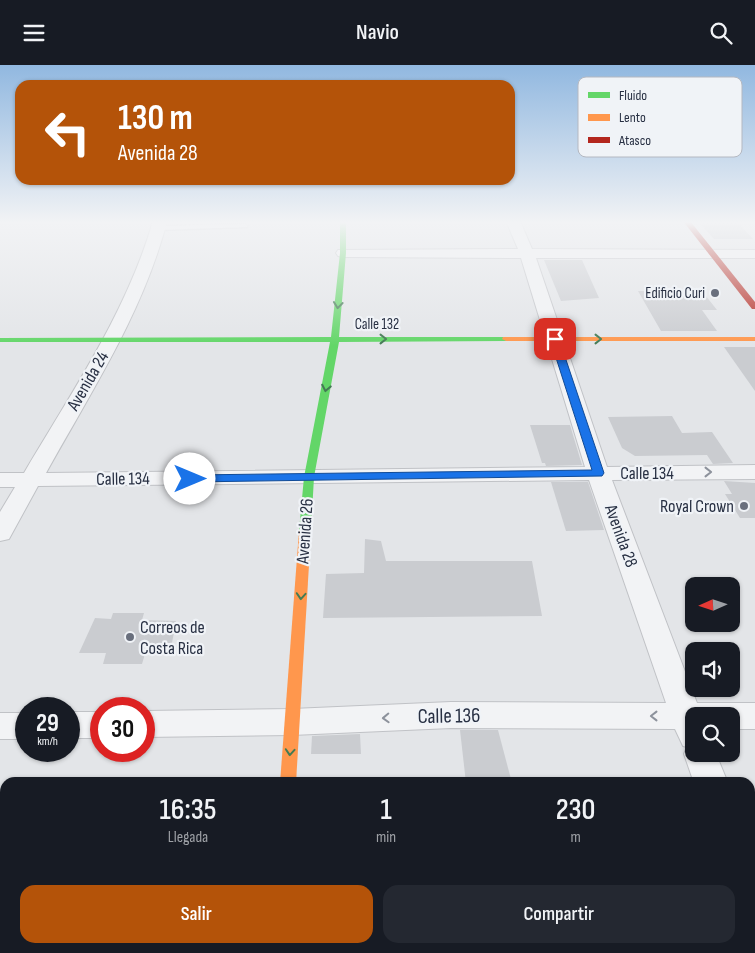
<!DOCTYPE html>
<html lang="es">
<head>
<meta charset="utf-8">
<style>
  body { margin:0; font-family:"Sofia Sans Condensed",sans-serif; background:#242831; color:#f1f3f6; height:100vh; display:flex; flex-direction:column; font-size:19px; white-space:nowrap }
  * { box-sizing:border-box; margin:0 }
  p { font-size:16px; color:#9ea1a6 }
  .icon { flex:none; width:28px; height:28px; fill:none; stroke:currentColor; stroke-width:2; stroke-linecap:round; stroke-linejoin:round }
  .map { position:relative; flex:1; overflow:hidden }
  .drawer { position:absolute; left:0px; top:712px; width:755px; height:176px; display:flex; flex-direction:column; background:#171b24; border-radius:15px 15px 0 0; box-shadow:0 1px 4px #0004 }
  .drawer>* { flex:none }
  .guide { position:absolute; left:15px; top:15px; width:500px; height:105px; border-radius:15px; box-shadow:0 1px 4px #0004; background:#b45309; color:#fff; overflow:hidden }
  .needle { width:32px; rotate:267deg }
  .tools { position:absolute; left:685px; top:512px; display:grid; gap:10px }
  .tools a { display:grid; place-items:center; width:55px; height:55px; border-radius:10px; background:#171b24; box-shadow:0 1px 4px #0004; font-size:25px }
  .speed { position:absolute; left:15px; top:632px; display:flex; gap:10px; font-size:25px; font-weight:700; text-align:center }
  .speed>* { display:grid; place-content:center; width:65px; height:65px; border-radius:50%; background:#171b24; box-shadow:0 1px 4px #0004; line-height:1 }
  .speed small { font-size:12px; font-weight:400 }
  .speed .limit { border:8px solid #d22; background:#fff; color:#111 }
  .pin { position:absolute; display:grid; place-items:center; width:42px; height:42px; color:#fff; margin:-21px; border-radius:10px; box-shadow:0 2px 8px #0006 }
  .me { position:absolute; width:55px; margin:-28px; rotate:90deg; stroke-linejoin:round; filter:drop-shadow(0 0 4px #0008) }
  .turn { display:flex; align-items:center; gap:18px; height:105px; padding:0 20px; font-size:22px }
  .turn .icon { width:65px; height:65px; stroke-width:2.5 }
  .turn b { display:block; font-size:35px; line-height:42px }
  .eta { display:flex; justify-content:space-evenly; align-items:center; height:85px; text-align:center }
  .eta b { font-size:30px; font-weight:600; line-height:35px }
  .primary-button { display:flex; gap:10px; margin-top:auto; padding:10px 20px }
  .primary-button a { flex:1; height:58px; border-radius:15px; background:#b45309; color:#fff; font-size:20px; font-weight:600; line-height:58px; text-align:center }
  .primary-button a+a { background:#242831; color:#f1f3f6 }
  header { display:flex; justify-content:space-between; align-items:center; height:65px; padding:0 20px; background:#171b24; font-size:22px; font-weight:600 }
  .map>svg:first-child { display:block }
</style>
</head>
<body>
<header><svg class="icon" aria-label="menu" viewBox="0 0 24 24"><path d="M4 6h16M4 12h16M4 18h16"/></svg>Navio<svg class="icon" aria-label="search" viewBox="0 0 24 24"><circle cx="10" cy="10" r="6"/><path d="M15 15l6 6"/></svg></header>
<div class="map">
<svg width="755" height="888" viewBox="0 0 755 888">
  <rect width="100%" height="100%" fill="#e3e5e8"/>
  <!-- building -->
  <g fill="#caccd0">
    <path d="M698,156H736L753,174H714Z"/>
    <path d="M544,195H582L599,233L561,236Z"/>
    <path d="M638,226H702L717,245H702L717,266H661Z"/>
    <path d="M724,282H755V326Z"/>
    <path d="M672,351L682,368L712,367L733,398L713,399L707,390L635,391L622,383L608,352Z"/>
    <path d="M530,360H570L582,400L546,401L545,398H542Z"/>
    <path d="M724,416L755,418V453H740L725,429H732Z"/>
    <path d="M551,417H588L604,465L566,466Z"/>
    <path d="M365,474L381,476L386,496H532L542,551L323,553L326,509L364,508Z"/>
    <path d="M113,548H144L142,555L176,556L170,589H145L142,599H103L106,588H79L95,553L111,554Z"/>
    <path d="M460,665H498L512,718H466Z"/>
    <path d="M360,669L361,689H311L312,671Z"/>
  </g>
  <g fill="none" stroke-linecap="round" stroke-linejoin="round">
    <!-- lane casing -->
    <g stroke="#c0c2c6" stroke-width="3">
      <path id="lane" d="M245,159L247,160V162L158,165L155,163L158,161Z"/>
    </g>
    <!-- street casing -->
    <g stroke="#c0c2c6" stroke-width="2">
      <g id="street">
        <path d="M153,156H167C144,246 91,327 46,408L585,402L521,193L343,192L338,191L336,188L338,185L518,184L506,156H520L532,184L755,185V193H536L607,402L755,400V414L612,415L697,638H755V664H731V651H694V689H716L728,718H694L684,689L687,682L683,681L675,664L451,663L292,670L144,672V646L292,644L451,637L666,638L589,415L38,421L9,474L0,476V447L15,422H0V408H24C71,328 127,247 153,156Z"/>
        <rect x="69" y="647" width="32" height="26"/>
        <rect x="0" y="648" width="26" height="26"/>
        <path d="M750,800L755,802V851L750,849Z"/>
        <rect x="257" y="884" width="40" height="4"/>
      </g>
    </g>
    <!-- lane -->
    <use href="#lane" fill="#f2f3f5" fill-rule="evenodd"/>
    <!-- street -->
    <use href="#street" fill="#f2f3f5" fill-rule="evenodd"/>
    <!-- fast -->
    <path fill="#63d668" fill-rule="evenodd" d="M340,156H346V188L339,272H506L510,274L506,276L339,277L314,412L311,466L309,469H301L299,466L304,412L330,277H0V273L331,272L340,188Z"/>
    <!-- slow -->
    <g fill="#ff974d" fill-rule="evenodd">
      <path d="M503,272H755V276H506L502,274Z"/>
      <path d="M305,462L311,466L296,718H280L299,466Z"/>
    </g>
    <!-- jam -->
    <path fill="#b3261e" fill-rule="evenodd" d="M683,156H690L755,237V244H752Z"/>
  </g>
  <!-- one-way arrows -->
  <defs><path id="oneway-chevron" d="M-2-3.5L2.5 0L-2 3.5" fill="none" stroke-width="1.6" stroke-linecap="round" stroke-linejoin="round" transform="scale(1.25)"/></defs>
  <g stroke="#437b54">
    <use href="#oneway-chevron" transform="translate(338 240) rotate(96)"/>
    <use href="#oneway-chevron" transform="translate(383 274)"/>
    <use href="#oneway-chevron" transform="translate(598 274)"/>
    <use href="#oneway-chevron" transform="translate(326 323) rotate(101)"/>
    <use href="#oneway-chevron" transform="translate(301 531) rotate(94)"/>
    <use href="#oneway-chevron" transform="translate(290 687) rotate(94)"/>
  </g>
  <g stroke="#8d929c">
    <use href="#oneway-chevron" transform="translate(708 407)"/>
    <use href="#oneway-chevron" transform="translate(654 651) rotate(-180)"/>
    <use href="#oneway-chevron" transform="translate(386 653) rotate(178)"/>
  </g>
  <!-- sky -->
  <linearGradient id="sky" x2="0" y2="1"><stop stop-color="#91b8e0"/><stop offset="0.56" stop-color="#f2f3f5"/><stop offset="1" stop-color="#f2f3f5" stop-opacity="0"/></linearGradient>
  <rect width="755" height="281" fill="url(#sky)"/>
  <!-- route -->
  <path fill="#1a73e8" stroke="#114b97" d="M552,272L559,274L604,408L602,411L190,417L184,414L190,410L592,405L550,274Z"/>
  <!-- markers -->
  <g fill="#696f7d" stroke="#f0f3f7" stroke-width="2">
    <circle cx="715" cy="228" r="5"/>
    <circle cx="744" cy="441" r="5"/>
    <circle cx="130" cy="572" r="5"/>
  </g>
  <g text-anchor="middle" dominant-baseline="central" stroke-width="4.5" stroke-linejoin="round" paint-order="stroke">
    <!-- far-poi labels -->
    <g font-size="15" fill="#283043" stroke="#f0f3f7" text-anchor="end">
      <text x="705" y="228">Edificio Curi</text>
    </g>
    <!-- far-street labels -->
    <g font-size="15" fill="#283043" stroke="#f0f3f7">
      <text x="377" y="259">Calle 132</text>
    </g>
    <!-- street labels -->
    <g font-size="18" fill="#283043" stroke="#f0f3f7">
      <text transform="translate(88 316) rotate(-60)">Avenida 24</text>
      <text x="647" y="408">Calle 134</text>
      <text transform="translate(123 414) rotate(-1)">Calle 134</text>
      <text transform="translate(305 466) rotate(-86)">Avenida 26</text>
      <text transform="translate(621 471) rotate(70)">Avenida 28</text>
    </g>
    <!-- poi labels -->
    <g font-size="18" fill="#283043" stroke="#f0f3f7" text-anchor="end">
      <text x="734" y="441">Royal Crown</text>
      <text x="140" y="562" text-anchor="start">Correos de<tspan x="140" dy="21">Costa Rica</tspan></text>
    </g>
    <!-- near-street labels -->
    <g font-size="21" fill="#283043" stroke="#f0f3f7">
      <text transform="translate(449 651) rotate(-1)">Calle 136</text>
    </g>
  </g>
  <!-- legend -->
  <rect x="578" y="12" width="164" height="80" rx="8" fill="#f0f3f7" stroke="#b4b8c1" stroke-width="1"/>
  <rect x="588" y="27" width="22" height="6" fill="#63d668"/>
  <rect x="588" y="49" width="22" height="7" fill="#ff974d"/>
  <rect x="588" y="72" width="22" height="6" fill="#b3261e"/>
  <g font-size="14" fill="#283043">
    <text x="619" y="35">Fluido</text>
    <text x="619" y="57">Lento</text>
    <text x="619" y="80">Atasco</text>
  </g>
</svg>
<div class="tools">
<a><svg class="needle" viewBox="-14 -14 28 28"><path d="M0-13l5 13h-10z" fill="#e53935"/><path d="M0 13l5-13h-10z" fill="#9ea1a6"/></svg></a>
<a><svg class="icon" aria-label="sound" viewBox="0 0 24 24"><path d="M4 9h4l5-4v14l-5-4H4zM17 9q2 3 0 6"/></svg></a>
<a><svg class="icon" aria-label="search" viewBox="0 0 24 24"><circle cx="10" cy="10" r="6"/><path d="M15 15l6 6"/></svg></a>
</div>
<div class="speed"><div>29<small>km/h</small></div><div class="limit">30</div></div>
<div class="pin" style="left:555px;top:274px;background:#d93025"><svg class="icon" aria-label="arrive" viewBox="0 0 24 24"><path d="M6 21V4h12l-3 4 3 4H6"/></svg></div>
<svg class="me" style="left:190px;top:414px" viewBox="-20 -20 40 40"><circle r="19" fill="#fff"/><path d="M0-13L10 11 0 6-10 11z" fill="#1a73e8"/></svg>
<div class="guide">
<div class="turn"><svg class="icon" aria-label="left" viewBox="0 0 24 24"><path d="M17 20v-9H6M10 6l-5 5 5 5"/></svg><div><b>130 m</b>Avenida 28</div></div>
</div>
<section class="drawer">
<div class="eta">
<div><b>16:35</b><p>Llegada</p></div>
<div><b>1</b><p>min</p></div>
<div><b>230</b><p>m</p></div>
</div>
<div class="primary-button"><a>Salir</a><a>Compartir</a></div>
</section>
</div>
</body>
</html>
